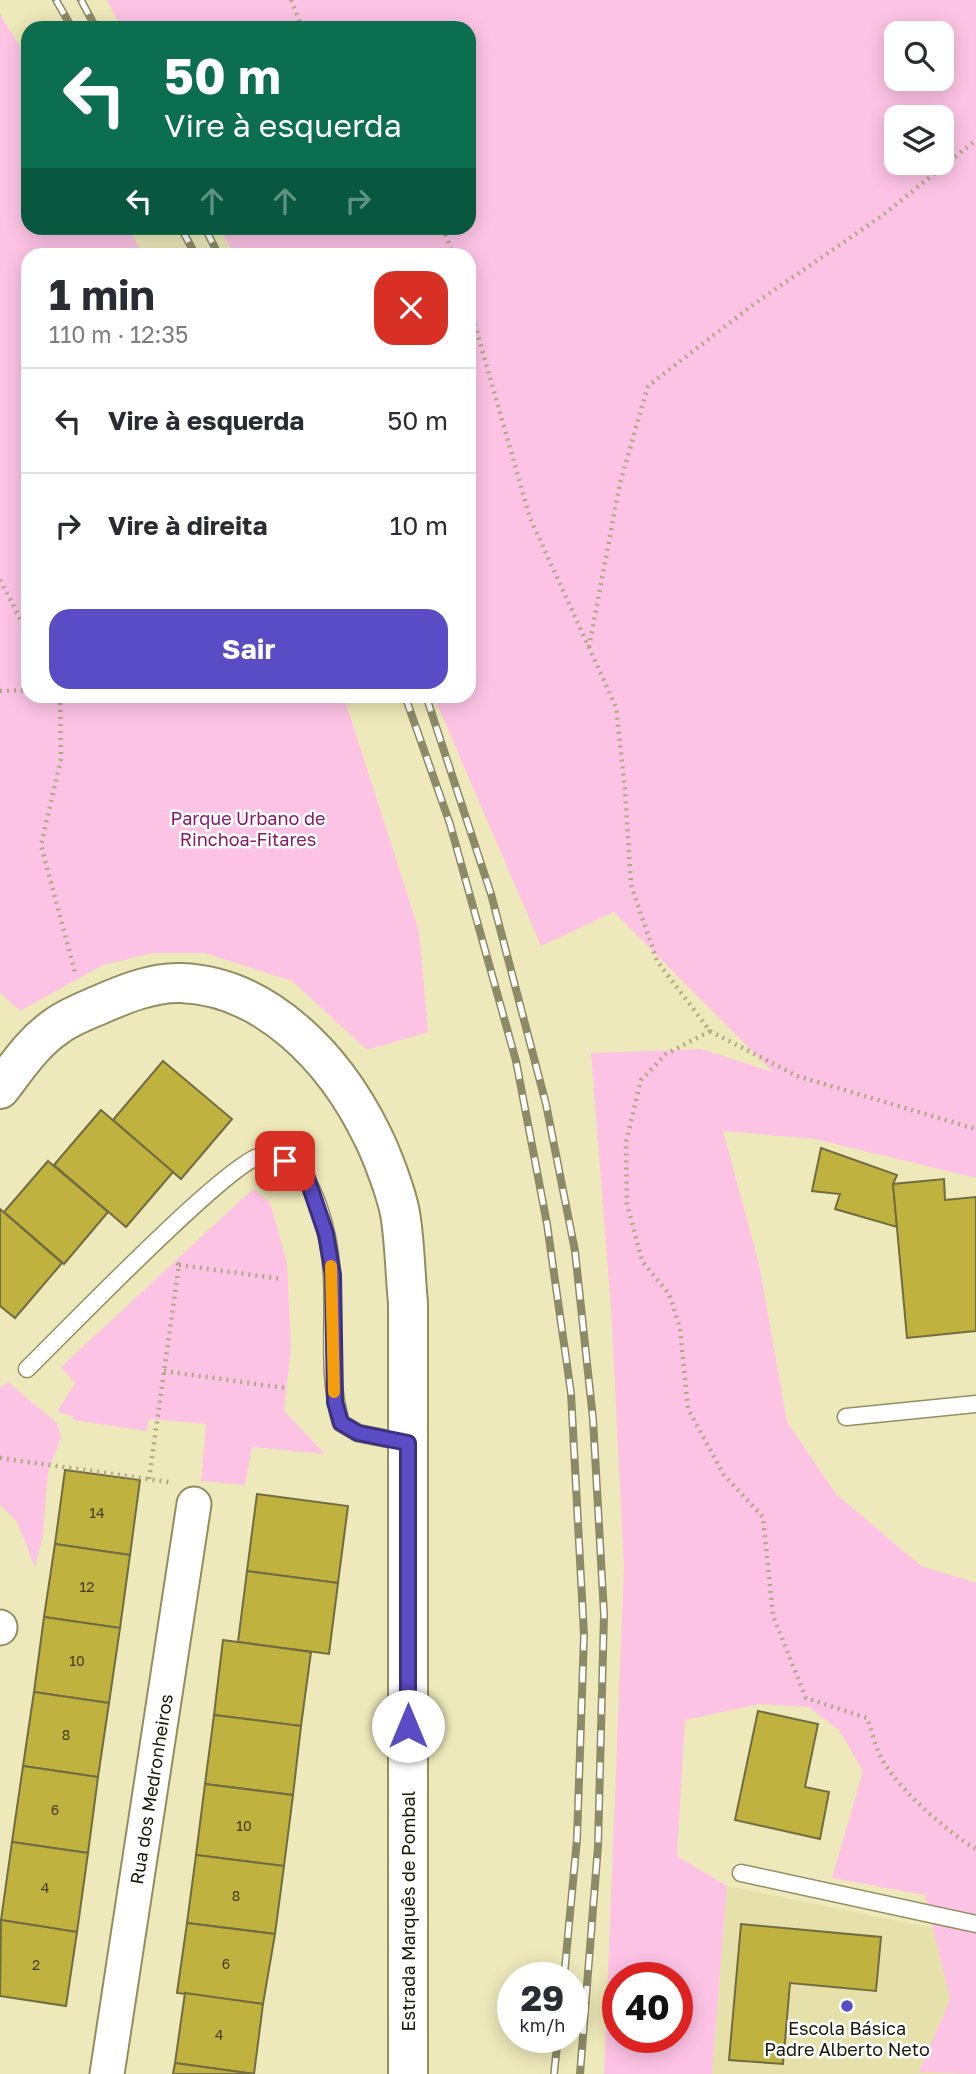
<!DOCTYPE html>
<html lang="pt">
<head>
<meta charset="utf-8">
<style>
  body { margin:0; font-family:"Golos Text",sans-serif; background:#f7f7f7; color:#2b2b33; height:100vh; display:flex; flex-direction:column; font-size:26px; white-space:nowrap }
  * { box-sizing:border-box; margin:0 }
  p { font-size:23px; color:#7c7c81 }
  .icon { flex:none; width:38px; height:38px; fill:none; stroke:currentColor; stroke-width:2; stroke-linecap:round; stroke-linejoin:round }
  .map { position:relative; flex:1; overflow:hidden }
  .drawer { position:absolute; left:21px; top:248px; width:455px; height:455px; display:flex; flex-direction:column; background:#fff; border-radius:21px; box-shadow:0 4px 18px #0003 }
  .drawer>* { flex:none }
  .hud { position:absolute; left:21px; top:21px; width:455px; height:214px; border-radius:21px; box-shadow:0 4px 18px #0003; background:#0b6e4f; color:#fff; overflow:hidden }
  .controls { position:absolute; left:884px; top:21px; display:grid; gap:14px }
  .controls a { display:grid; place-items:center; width:70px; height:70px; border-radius:14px; background:#fff; box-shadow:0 4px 18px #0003; font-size:35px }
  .speed { position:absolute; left:497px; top:1962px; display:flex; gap:14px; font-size:35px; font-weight:700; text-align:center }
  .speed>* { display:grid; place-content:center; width:91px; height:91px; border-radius:50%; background:#fff; box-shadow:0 4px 18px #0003; line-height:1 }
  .speed small { font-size:18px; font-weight:400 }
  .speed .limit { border:10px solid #d22; background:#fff; color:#111 }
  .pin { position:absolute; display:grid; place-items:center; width:60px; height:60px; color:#fff; margin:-30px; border-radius:14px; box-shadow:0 4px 10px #0006 }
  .me { position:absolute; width:77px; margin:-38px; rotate:0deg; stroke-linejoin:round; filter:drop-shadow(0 0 5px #0008) }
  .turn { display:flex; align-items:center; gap:24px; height:147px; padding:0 28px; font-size:32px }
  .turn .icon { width:91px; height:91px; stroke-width:2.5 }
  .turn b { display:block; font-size:49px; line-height:60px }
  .lanes { display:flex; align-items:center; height:66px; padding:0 28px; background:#0003; justify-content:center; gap:35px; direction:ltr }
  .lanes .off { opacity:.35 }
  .round { display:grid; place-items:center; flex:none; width:74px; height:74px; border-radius:21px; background:#f7f7f7 }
  .overview { display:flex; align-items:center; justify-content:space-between; height:119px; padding:0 28px }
  h1 { font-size:42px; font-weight:700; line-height:52px }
  .button { display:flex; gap:14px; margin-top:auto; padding:14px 28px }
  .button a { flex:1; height:80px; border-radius:21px; background:#5a4cc4; color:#fff; font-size:28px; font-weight:700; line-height:80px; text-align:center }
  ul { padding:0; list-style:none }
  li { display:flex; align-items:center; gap:21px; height:105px; padding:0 28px; border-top:2px solid #e1e1e2 }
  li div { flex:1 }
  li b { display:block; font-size:26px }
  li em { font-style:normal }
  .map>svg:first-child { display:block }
</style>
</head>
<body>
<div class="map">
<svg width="976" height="2074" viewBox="0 0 976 2074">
  <rect width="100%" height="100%" fill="#eee9ba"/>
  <!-- built -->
  <path fill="#e6e1aa" d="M727,1886L976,1937V2074H712Z"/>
  <!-- green -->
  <g fill="#fdc3e5" fill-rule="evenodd">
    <path d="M107,0H976V1178L815,1139L723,1131L759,1264L787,1422L836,1494L921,1566L976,1583V2074L919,2072L950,1999L925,1895L832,1878L863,1771L839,1730L808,1707L759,1704L685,1720L677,1856L727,1886L712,2074H604L624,1567L611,1309L591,1053L701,1049L773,1072L614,912L541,946L434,697L469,696V256L234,255L220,228H469V28H121ZM896,33H942V79H896ZM896,117H942V163H896ZM618,1978H677V2037H618Z"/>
    <path d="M0,14L28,60V228H129L143,255L28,256V696L344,697L419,931L428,1032L367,1050L292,981L205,953H152L103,965L20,1011L0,993Z"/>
    <path d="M253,1189L270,1203L287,1263L291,1346L284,1411L325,1454L252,1447L245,1485L201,1481L206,1424L149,1419L147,1431L73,1420V1416L57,1412L75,1383L61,1367Z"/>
    <path d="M8,1382L57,1423L61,1437L48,1472L43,1535L35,1567L17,1522L0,1505V1387Z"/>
  </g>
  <!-- building -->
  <g fill="#bfb23f" stroke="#716c41" stroke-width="2">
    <path d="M163,1061L232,1119L181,1179L113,1120Z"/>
    <path d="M101,1110L173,1172L126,1227L54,1165Z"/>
    <path d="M821,1148L897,1175L893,1184L897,1227L835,1209L840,1194L812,1191Z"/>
    <path d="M48,1161L108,1212L64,1264L4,1212Z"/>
    <path d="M944,1179L945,1200L976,1197V1331L907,1338L893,1184Z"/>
    <path d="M0,1209L62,1263L15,1318L0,1306Z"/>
    <path d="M65,1470L140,1480L130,1555L55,1544Z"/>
    <path d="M257,1494L348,1506L338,1583L247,1571Z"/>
    <path d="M55,1544L130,1555L120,1628L44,1617Z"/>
    <path d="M247,1571L338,1583L329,1654L238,1642Z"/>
    <path d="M44,1617L120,1628L109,1703L34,1692Z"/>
    <path d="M223,1640L311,1652L301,1726L214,1715Z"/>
    <path d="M34,1692L109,1703L98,1777L23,1766Z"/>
    <path d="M758,1711L818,1724L805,1787L829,1792L820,1839L735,1820Z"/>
    <path d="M214,1715L301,1726L293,1795L205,1784Z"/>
    <path d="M23,1766L98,1777L88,1853L12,1842Z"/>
    <path d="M205,1784L293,1795L284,1866L196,1855Z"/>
    <path d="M12,1842L88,1853L77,1932L1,1920Z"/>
    <path d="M196,1855L284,1866L275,1934L187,1923Z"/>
    <path d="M1,1920L77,1932L66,2006L0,1996Z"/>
    <path d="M187,1923L275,1934L263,2004L177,1993Z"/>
    <path d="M741,1924L881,1937L876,1991L790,1983L783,2064L729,2060Z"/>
    <path d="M185,1993L263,2004L254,2074L175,2063Z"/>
    <path d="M175,2063L254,2074H173Z"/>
  </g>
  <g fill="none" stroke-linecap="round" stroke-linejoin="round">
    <!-- service casing -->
    <g stroke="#938e62" stroke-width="19">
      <g id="service">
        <path d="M27,1369C62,1335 229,1161 261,1156C303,1150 319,1202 326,1233C341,1295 323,1362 341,1423L358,1433L408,1443"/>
        <path d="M846,1417L976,1404"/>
        <path d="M741,1873L976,1924"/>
      </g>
    </g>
    <!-- minor casing -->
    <g stroke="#938e62" stroke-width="37">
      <g id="minor">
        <path d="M0,1627V1628"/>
        <path d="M107,2074L194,1504"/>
      </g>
    </g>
    <!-- tertiary casing -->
    <g stroke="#938e62" stroke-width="42">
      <path id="tertiary" d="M0,1089C17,1067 33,1042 57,1026C69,1017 85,1011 99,1005C124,994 153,982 181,983C267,986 335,1060 371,1133C381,1152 396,1192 400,1213C405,1242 405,1273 408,1303V2074"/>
    </g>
    <!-- path -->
    <g stroke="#ada983" stroke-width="4.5" stroke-dasharray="2 5" stroke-linecap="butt">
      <path d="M291,0L302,28"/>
      <path d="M443,228L453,256"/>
      <path d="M45,255L46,256"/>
      <path d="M469,304L530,518L616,707L625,790L631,885L657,961L710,1031L797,1076L976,1129"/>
      <path d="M0,580L28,634"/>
      <path d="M589,647L620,483L648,386L754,304L883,215L976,140"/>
      <path d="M0,691L28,690"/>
      <path d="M60,696L61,759L41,845L76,976"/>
      <path d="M710,1031L666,1054L641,1080L626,1142L627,1204L642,1261L669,1294L680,1328L688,1409L724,1475L763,1517L773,1616L806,1698L867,1718C872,1731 875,1747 882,1759C897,1788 948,1833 976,1849"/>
      <path d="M179,1265L282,1279"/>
      <path d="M164,1371L285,1388"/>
      <path d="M0,1458L169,1482"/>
      <path d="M149,1479L179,1265L174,1260"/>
    </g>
    <!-- service -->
    <use href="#service" stroke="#fff" stroke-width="16"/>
    <!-- minor -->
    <use href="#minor" stroke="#fff" stroke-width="33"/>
    <!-- tertiary -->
    <use href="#tertiary" stroke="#fff" stroke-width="38"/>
    <!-- rail casing -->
    <g stroke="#8d8a68" stroke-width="8">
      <g id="rail">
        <path d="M56,0L72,28"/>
        <path d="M81,0L96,28"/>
        <path d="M181,228L196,256"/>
        <path d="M205,228L219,256"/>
        <path d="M405,696L450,824L516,1061L547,1224L571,1393L584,1635L577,1839L564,1978"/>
        <path d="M426,696L491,894L546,1104L575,1251L593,1419L604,1614L598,1846L580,2074"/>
        <path d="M554,2074L558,2037"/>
      </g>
    </g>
    <!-- rail -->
    <use href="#rail" stroke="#fff" stroke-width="5" stroke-dasharray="16" stroke-linecap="butt"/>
  </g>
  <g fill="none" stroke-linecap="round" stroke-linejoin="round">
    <!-- route casing -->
    <g stroke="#3a317f" stroke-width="18">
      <path id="route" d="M285,1161L306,1175L326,1234L333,1275L335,1402L341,1423L358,1433L408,1443V1726"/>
    </g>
    <!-- route -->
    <use href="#route" stroke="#5a4cc4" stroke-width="12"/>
    <!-- slow -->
    <path stroke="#f59e0b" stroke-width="12" d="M331,1266L334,1392"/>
  </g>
  <!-- markers -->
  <circle fill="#5a4cc4" stroke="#fff" stroke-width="2.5" cx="847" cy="2006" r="7"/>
  <g text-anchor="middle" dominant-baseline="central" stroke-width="5" stroke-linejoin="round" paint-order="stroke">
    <!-- number labels -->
    <g font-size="14" fill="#423e14">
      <text x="97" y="1512">14</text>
      <text x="87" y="1586">12</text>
      <text x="77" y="1660">10</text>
      <text x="66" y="1734">8</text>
      <text x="55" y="1809">6</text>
      <text x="244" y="1825">10</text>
      <text x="45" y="1887">4</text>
      <text x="236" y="1895">8</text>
      <text x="226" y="1963">6</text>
      <text x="36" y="1964">2</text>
      <text x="219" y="2034">4</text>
    </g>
    <!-- park labels -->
    <g font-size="18" fill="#861866" stroke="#fff">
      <text x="248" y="818">Parque Urbano de<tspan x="248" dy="21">Rinchoa-Fitares</tspan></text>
    </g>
    <!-- street labels -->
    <g font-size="18" fill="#191706" stroke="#fff">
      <text transform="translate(151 1789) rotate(-81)">Rua dos Medronheiros</text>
      <text transform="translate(408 1911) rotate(-90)">Estrada Marquês de Pombal</text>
    </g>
    <!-- poi labels -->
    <g font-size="18" fill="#191706" stroke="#fff">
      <text x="847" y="2028">Escola Básica<tspan x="847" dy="21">Padre Alberto Neto</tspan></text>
    </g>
  </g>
</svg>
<div class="controls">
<a><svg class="icon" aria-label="search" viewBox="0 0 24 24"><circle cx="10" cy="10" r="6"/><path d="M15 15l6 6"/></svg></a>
<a><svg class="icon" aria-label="layers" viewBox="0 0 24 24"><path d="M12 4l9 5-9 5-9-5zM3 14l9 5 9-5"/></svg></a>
</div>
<div class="speed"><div>29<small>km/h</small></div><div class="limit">40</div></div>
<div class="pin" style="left:285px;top:1161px;background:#d93025"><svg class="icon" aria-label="arrive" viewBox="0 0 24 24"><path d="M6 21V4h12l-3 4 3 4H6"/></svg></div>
<svg class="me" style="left:408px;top:1726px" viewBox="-20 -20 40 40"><circle r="19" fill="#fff"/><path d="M0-13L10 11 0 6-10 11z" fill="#5a4cc4"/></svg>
<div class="hud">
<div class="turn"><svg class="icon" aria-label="left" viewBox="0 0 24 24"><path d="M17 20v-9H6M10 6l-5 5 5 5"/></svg><div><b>50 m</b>Vire à esquerda</div></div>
<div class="lanes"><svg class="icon" aria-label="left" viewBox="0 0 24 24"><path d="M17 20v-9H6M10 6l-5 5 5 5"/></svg><svg class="icon off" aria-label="ahead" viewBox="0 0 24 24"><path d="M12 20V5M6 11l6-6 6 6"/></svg><svg class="icon off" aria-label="ahead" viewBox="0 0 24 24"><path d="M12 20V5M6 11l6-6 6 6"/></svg><svg class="icon off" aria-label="right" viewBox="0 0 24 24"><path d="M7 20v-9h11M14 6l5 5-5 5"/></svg></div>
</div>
<section class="drawer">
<div class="overview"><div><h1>1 min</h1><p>110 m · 12:35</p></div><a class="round" style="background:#d93025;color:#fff"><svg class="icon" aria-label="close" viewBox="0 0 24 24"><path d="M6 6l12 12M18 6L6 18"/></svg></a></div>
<ul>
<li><svg class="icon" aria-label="left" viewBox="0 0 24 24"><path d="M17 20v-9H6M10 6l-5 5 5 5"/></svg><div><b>Vire à esquerda</b></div><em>50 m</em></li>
<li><svg class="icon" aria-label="right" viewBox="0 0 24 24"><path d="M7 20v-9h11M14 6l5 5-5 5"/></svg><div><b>Vire à direita</b></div><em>10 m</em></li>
</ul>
<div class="button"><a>Sair</a></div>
</section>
</div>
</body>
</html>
